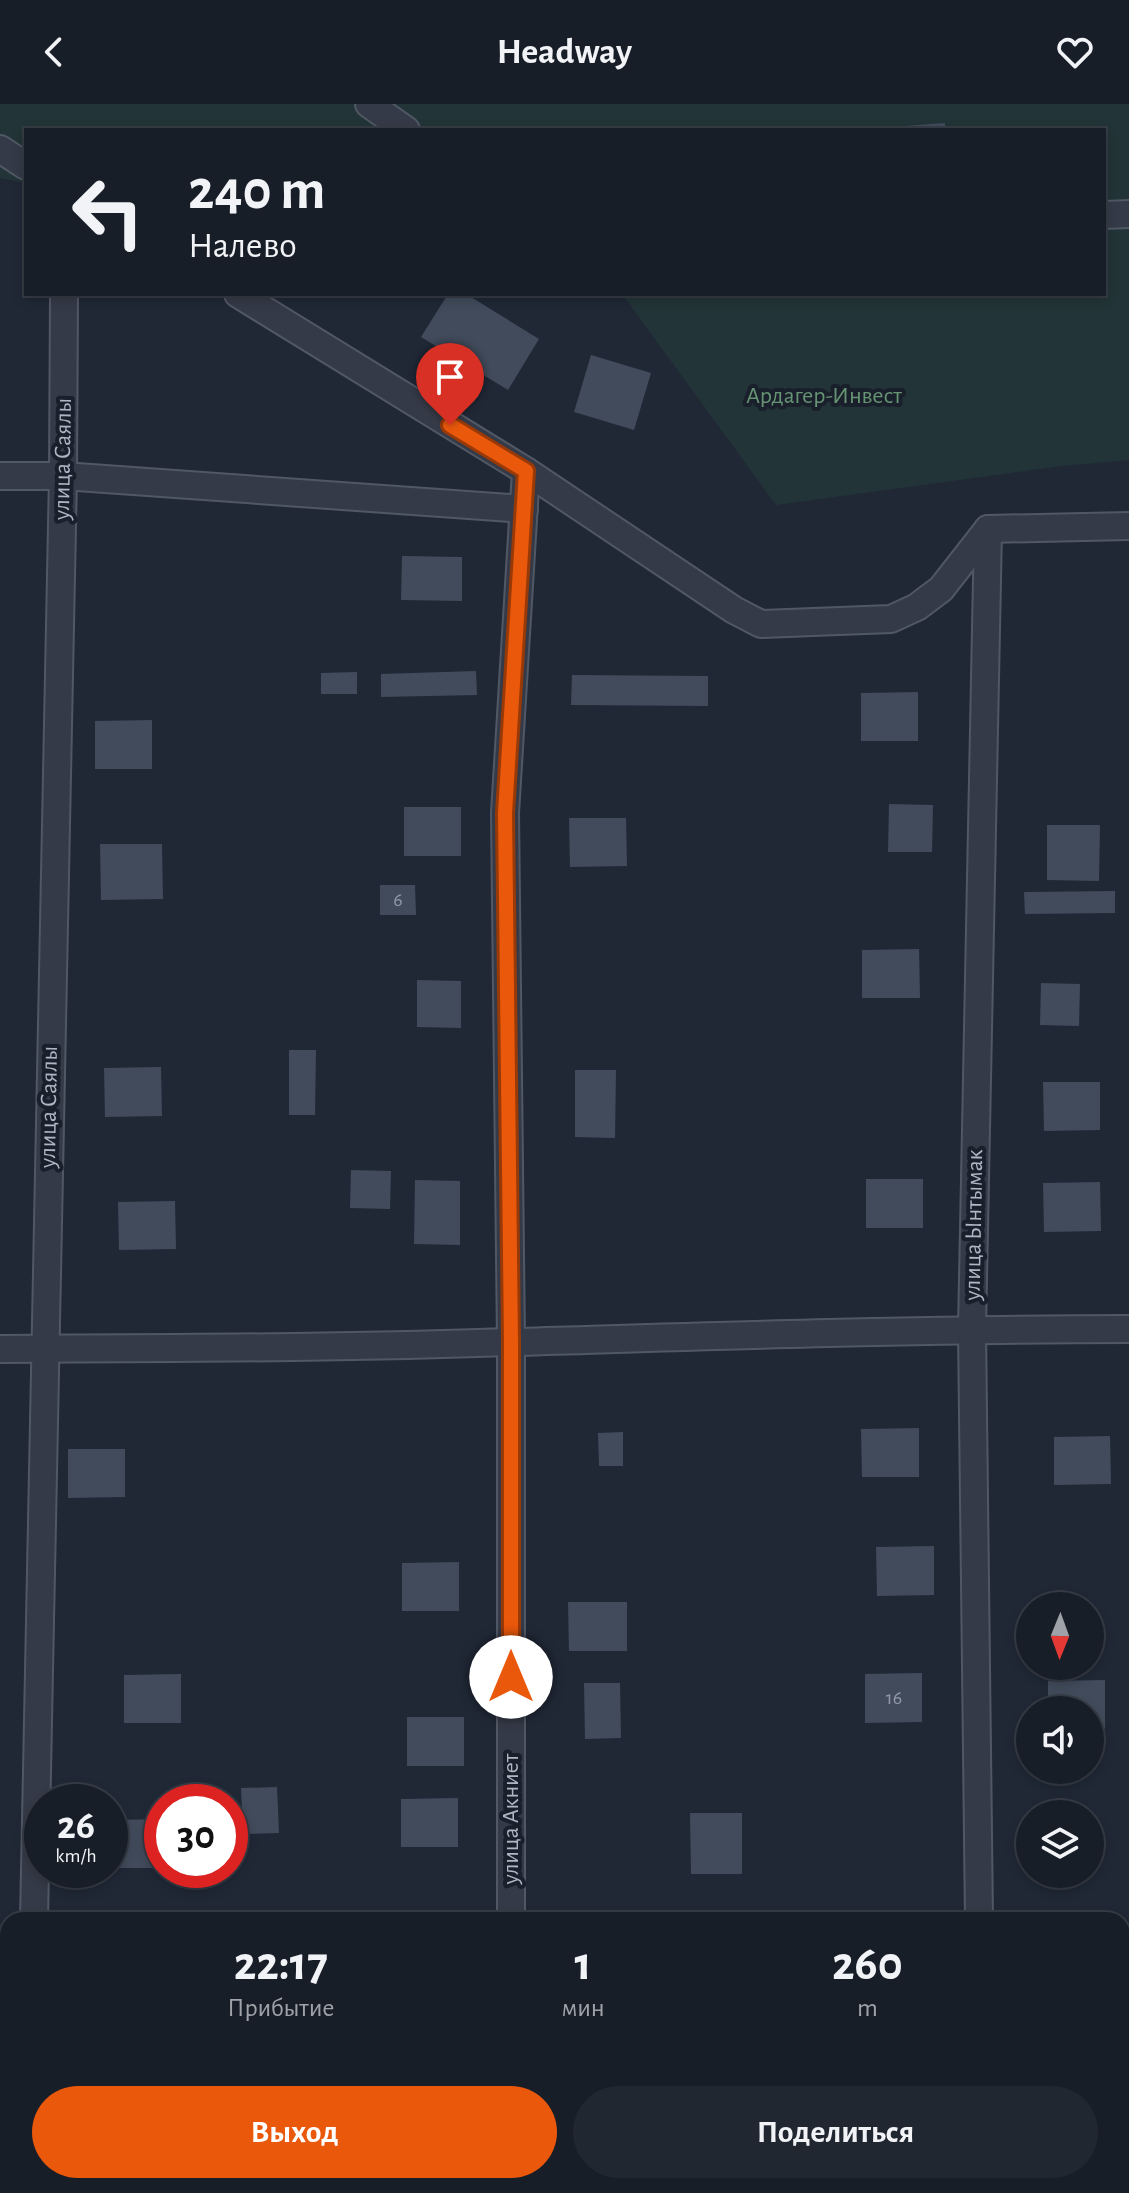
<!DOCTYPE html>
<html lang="ru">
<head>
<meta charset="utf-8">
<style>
  body { margin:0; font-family:"Alegreya Sans",sans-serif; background:#212730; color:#f1f3f6; height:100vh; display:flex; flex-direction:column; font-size:30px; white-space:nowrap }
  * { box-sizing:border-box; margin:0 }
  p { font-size:26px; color:#9fa2a8 }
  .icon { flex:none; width:44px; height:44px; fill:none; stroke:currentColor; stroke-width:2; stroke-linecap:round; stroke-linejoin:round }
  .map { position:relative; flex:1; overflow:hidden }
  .details { position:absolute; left:0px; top:1808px; width:1130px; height:282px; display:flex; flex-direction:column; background:#181e28; border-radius:24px 24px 0 0; box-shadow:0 4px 12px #0003,0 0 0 2px #363c45 }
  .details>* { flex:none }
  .banner { position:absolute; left:24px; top:24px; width:1082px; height:168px; border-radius:0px; box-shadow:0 4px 12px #0003,0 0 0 2px #363c45; background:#181e28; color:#f1f3f6; overflow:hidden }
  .needle { width:52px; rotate:181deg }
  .controls { position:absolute; left:1016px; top:1488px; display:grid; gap:16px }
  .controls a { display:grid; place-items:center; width:88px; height:88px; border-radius:50%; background:#181e28; box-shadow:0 4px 12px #0003,0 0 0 2px #363c45; font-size:40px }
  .speed { position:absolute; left:24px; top:1680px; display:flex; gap:16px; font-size:40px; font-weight:700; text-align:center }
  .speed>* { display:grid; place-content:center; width:104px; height:104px; border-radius:50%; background:#181e28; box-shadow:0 4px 12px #0003,0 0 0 2px #363c45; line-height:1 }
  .speed small { font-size:20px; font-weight:400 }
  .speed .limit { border:12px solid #d22; background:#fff; color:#111 }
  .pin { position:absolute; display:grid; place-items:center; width:68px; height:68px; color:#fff; margin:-82px -34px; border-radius:50% 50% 50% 0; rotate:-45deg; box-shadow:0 0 8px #0007 }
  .pin .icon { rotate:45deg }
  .me { position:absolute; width:88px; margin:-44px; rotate:0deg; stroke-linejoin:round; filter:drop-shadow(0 0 6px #0008) }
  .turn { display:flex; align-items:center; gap:28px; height:168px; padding:0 32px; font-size:36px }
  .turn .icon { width:104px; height:104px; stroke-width:2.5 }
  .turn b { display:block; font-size:56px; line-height:68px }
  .eta { display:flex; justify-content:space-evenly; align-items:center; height:136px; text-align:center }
  .eta b { font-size:48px; font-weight:700; line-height:56px }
  .primary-button { display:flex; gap:16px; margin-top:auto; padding:16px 32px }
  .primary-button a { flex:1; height:92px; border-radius:48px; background:#ea580c; color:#fff; font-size:32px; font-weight:700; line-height:92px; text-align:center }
  .primary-button a+a { background:#212730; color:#f1f3f6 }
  header { display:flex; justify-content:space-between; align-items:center; height:104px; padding:0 32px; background:#181e28; font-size:36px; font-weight:700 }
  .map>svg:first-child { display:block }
</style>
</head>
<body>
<header><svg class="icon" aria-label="back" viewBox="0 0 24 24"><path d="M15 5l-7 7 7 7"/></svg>Headway<svg class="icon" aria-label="heart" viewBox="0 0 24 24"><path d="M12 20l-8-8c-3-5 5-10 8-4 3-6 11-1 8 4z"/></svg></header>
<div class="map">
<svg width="1129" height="2089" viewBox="0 0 1129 2089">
  <rect width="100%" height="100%" fill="#202836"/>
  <!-- green -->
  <path fill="#223437" d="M0,0H1129V356L1062,362L776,401L622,190H1104V26H26V79L0,74Z"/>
  <!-- building -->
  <g fill="#414b5b">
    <path d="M945,19V26H906L905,22Z"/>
    <path d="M448,190H466L539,235L508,286L421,233Z"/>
    <path d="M591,251L651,269L634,326L574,308Z"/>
    <path d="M402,452L462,453V497L401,496Z"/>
    <path d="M476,567L477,591L381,593V570Z"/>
    <path d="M357,568V590H321V569Z"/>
    <path d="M572,571L708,572V602L571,601Z"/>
    <path d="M918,588V637H861V589Z"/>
    <path d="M152,616V665H95V617Z"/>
    <path d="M889,700L933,701L932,748H888Z"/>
    <rect x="404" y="703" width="57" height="49"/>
    <path d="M569,714H626L627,762L570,763Z"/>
    <path d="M1047,721H1100L1099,777L1047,776Z"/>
    <path d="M100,740H162L163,795L101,796Z"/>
    <path d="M380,781H415L416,811H380Z"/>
    <path d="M1115,787V809L1025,810L1024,788Z"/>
    <path d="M919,845L920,894H862V846Z"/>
    <path d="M417,876L461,877V924L417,923Z"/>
    <path d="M1041,879L1080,880L1079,922L1040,921Z"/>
    <path d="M289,946H316L315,1011H289Z"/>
    <path d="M161,963L162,1012L105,1013L104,964Z"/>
    <path d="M575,966H616L615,1034L575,1033Z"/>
    <path d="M1043,978H1100V1026L1044,1027Z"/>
    <path d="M351,1066L391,1067L390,1105L350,1104Z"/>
    <rect x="866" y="1075" width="57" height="49"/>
    <path d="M415,1076L460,1077V1141L414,1140Z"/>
    <path d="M1100,1078L1101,1127L1044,1128L1043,1079Z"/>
    <path d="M175,1097L176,1145L119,1146L118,1098Z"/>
    <path d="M919,1324V1373H862L861,1325Z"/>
    <path d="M623,1328V1362H599L598,1329Z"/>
    <path d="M1110,1332L1111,1380L1054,1381V1333Z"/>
    <path d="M68,1345H125V1393L68,1394Z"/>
    <path d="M934,1442V1491L877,1492L876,1443Z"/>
    <path d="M459,1458V1507H402V1459Z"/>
    <path d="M568,1498H627V1547H569Z"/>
    <path d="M922,1569V1618L865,1619V1570Z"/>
    <path d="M181,1570V1619H124V1571Z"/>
    <path d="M1105,1576V1625H1090V1606H1048V1577Z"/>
    <path d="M584,1579H620L621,1634L585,1635Z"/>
    <rect x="407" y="1613" width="57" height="49"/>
    <path d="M277,1683L279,1729L243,1730L241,1684Z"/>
    <path d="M458,1694V1743H401V1695Z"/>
    <path d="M690,1709H742V1770H691Z"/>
    <path d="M162,1715V1764H110V1716Z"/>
    <rect x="872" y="1811" width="58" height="5"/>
    <path d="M0,1864H4L6,1914H0Z"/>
    <path d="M1122,1935L1129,1936V1960H1122Z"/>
    <rect x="388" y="2082" width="67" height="7"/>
  </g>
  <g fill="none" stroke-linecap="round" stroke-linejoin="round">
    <!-- street casing -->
    <g stroke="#515865" stroke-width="30">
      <g id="street">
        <path d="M369,0L406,26"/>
        <path d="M0,45L26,62"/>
        <path d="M1104,111L1129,110"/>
        <path d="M238,190L526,367L734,506L761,520L891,515L917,503L941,485L988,425L1129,422"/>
        <path d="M0,372H63L524,405"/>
        <path d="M0,1245C171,1244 342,1244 513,1238C719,1232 924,1225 1129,1225"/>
        <path d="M34,1816L63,372L64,190"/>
        <path d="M511,1816V1238L505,709L526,367"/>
        <path d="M979,1816L972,1225L988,425"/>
        <path d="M512,2082V2089"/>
        <path d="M983,2082V2089"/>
        <path d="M29,2089V2082"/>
      </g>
    </g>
    <!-- street -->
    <use href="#street" stroke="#343a47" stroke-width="26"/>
  </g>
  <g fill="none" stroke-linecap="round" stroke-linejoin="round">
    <!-- route casing -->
    <g stroke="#983908" stroke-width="20">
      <path id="route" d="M450,321L526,367L505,709L511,1238V1573"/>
    </g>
    <!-- route -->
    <use href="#route" stroke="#ea580c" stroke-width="14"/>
  </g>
  <g text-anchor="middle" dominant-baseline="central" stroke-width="8" stroke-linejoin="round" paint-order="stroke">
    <!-- number labels -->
    <g font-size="20" fill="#939aaa">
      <text x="398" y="796">6</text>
      <text x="894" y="1594">16</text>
    </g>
    <!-- park labels -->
    <g font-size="24" fill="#669373" stroke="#19202b">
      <text x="824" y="292">Ардагер-Инвест</text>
    </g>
    <!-- street labels -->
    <g font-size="24" fill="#aeb5c4" stroke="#19202b">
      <text transform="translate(63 355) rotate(-89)">улица Саялы</text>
      <text transform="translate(49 1003) rotate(-89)">улица Саялы</text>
      <text transform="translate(974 1121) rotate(-89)">улица Ынтымак</text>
      <text transform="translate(511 1715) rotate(-90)">улица Акниет</text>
    </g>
  </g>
</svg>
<div class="controls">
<a><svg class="needle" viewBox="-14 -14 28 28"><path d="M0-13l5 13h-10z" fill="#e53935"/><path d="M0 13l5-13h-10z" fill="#9fa2a8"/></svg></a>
<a><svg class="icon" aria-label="sound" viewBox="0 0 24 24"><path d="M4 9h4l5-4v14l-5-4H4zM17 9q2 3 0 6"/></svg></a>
<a><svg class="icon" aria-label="layers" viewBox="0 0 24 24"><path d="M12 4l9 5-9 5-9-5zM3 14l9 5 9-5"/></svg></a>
</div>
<div class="speed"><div>26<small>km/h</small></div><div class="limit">30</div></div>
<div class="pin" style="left:450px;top:321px;background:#d93025"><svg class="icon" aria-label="arrive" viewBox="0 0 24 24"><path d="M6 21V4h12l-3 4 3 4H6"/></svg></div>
<svg class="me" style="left:511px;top:1573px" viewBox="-20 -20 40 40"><circle r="19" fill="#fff"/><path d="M0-13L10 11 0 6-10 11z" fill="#ea580c"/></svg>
<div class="banner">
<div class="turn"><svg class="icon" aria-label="left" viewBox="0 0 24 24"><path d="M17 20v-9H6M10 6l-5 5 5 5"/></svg><div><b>240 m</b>Налево</div></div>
</div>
<section class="details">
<div class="eta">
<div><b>22:17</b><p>Прибытие</p></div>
<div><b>1</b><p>мин</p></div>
<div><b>260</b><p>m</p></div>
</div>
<div class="primary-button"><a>Выход</a><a>Поделиться</a></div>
</section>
</div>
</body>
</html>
